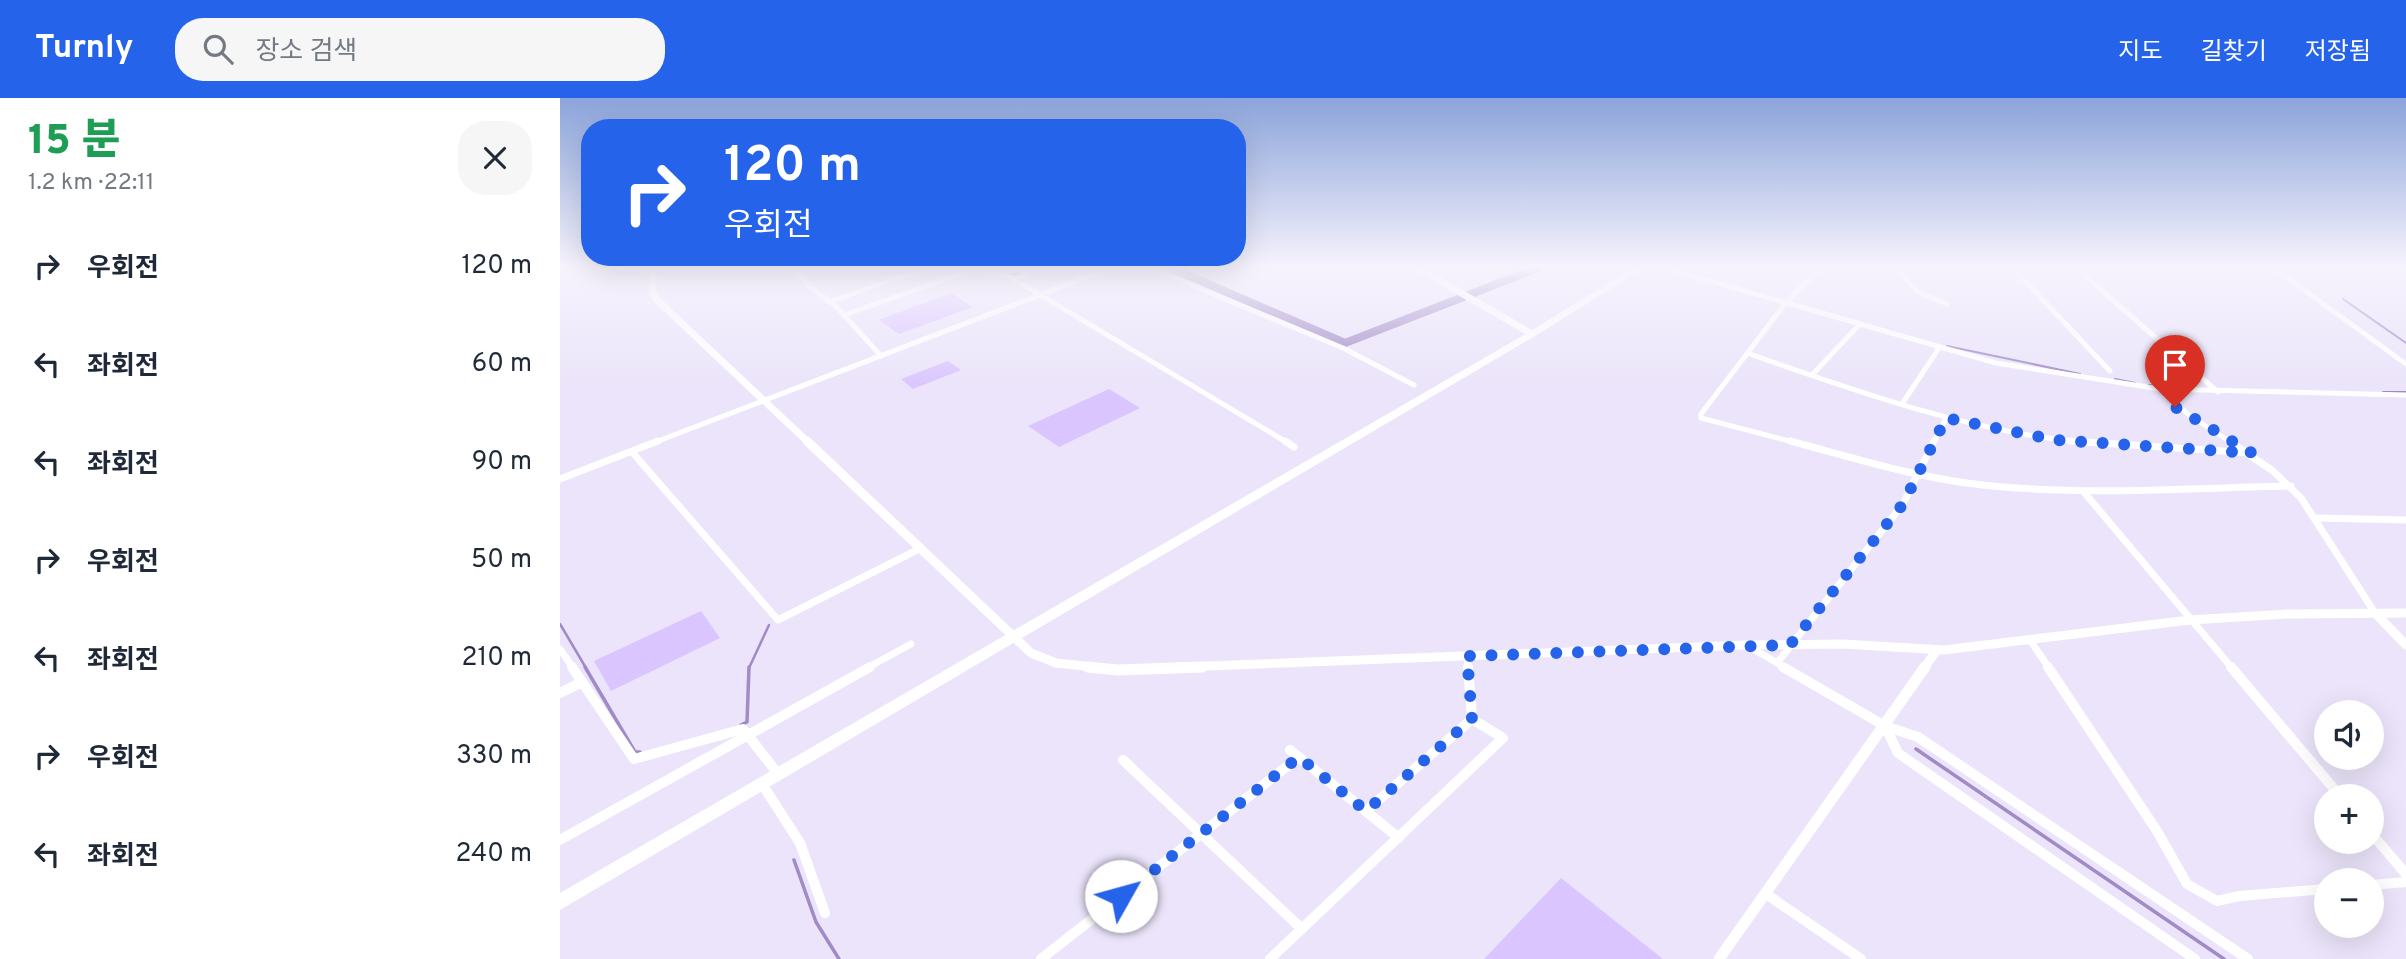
<!DOCTYPE html>
<html lang="ko">
<head>
<meta charset="utf-8">
<style>
  body { margin:0; font-family:Overpass,"Noto Sans KR",sans-serif; background:#f6f6f7; color:#1f2937; height:100vh; display:flex; flex-direction:column; font-size:26px; white-space:nowrap }
  * { box-sizing:border-box; margin:0 }
  p { font-size:23px; color:#747a83 }
  .icon { flex:none; width:38px; height:38px; fill:none; stroke:currentColor; stroke-width:2; stroke-linecap:round; stroke-linejoin:round }
  .map { position:relative; flex:1; overflow:hidden }
  .side { display:flex; flex-direction:column; background:#fff; width:560px }
  .side>* { flex:none }
  .top-card { position:absolute; left:21px; top:21px; width:665px; height:147px; border-radius:28px; box-shadow:0 7px 28px #0002; background:#2563eb; color:#fff; overflow:hidden }
  .fabs { position:absolute; left:1754px; top:602px; display:grid; gap:14px }
  .fabs a { display:grid; place-items:center; width:70px; height:70px; border-radius:50%; background:#fff; box-shadow:0 7px 28px #0002; font-size:35px }
  .pin { position:absolute; display:grid; place-items:center; width:60px; height:60px; color:#fff; margin:-72px -30px; border-radius:50% 50% 50% 0; rotate:-45deg; box-shadow:0 0 7px #0007 }
  .pin .icon { rotate:45deg }
  .me { position:absolute; width:77px; margin:-38px; rotate:52deg; stroke-linejoin:round; filter:drop-shadow(0 0 5px #0008) }
  .turn { display:flex; align-items:center; gap:24px; height:147px; padding:0 28px; font-size:32px }
  .turn .icon { width:91px; height:91px; stroke-width:2.5 }
  .turn b { display:block; font-size:49px; line-height:60px }
  .round { display:grid; place-items:center; flex:none; width:74px; height:74px; border-radius:28px; background:#f6f6f7 }
  .headline { display:flex; align-items:center; justify-content:space-between; height:119px; padding:0 28px }
  h1 { font-size:42px; font-weight:800; line-height:52px; color:#1e9e55 }
  ul { padding:0; list-style:none }
  li { display:flex; align-items:center; gap:21px; height:98px; padding:0 28px }
  li div { flex:1 }
  li b { display:block; font-size:26px }
  li em { font-style:normal }
  header { display:flex; align-items:center; gap:42px; box-sizing:border-box; height:98px; padding:0 35px; background:#2563eb; color:#fff }
  header strong { font-size:33px }
  nav { display:flex; gap:38px; margin-inline-start:auto; font-size:24px }
  .search { width:490px; height:63px; background:#f6f6f7; display:flex; align-items:center; gap:18px; box-sizing:border-box; padding:0 24px; border-radius:28px; color:#747a83; font-size:26px }
  main { display:flex; flex:1; min-height:0 }
  .map>svg:first-child { display:block }
</style>
</head>
<body>
<header>
<strong>Turnly</strong>
<div class="search"><svg class="icon" aria-label="search" viewBox="0 0 24 24"><circle cx="10" cy="10" r="6"/><path d="M15 15l6 6"/></svg>장소 검색</div>
<nav><a>지도</a><a>길찾기</a><a>저장됨</a></nav>
</header>
<main>
<section class="side">
<div class="headline"><div><h1>15 분</h1><p>1.2 km · 22:11</p></div><a class="round"><svg class="icon" aria-label="close" viewBox="0 0 24 24"><path d="M6 6l12 12M18 6L6 18"/></svg></a></div>
<ul>
<li><svg class="icon" aria-label="right" viewBox="0 0 24 24"><path d="M7 20v-9h11M14 6l5 5-5 5"/></svg><div><b>우회전</b></div><em>120 m</em></li>
<li><svg class="icon" aria-label="left" viewBox="0 0 24 24"><path d="M17 20v-9H6M10 6l-5 5 5 5"/></svg><div><b>좌회전</b></div><em>60 m</em></li>
<li><svg class="icon" aria-label="left" viewBox="0 0 24 24"><path d="M17 20v-9H6M10 6l-5 5 5 5"/></svg><div><b>좌회전</b></div><em>90 m</em></li>
<li><svg class="icon" aria-label="right" viewBox="0 0 24 24"><path d="M7 20v-9h11M14 6l5 5-5 5"/></svg><div><b>우회전</b></div><em>50 m</em></li>
<li><svg class="icon" aria-label="left" viewBox="0 0 24 24"><path d="M17 20v-9H6M10 6l-5 5 5 5"/></svg><div><b>좌회전</b></div><em>210 m</em></li>
<li><svg class="icon" aria-label="right" viewBox="0 0 24 24"><path d="M7 20v-9h11M14 6l5 5-5 5"/></svg><div><b>우회전</b></div><em>330 m</em></li>
<li><svg class="icon" aria-label="left" viewBox="0 0 24 24"><path d="M17 20v-9H6M10 6l-5 5 5 5"/></svg><div><b>좌회전</b></div><em>240 m</em></li>
</ul>
</section>
<div class="map">
<svg width="1846" height="861" viewBox="0 0 1846 861">
  <rect width="100%" height="100%" fill="#ebe4fa"/>
  <!-- green -->
  <g fill="#dac5ff">
    <path d="M391,195L413,209L339,236L319,222Z"/>
    <path d="M388,263L401,272L353,291L341,281Z"/>
    <path d="M549,291L580,310L499,349L468,328Z"/>
    <path d="M141,513L160,540L51,593L34,563Z"/>
    <path d="M1001,780L1103,861H924Z"/>
  </g>
  <g fill="none" stroke-linecap="round" stroke-linejoin="round">
    <!-- stream-far2 -->
    <g stroke="#a18bc6" stroke-width="2">
      <path d="M450,176H459"/>
      <path d="M1783,201L1846,245"/>
      <path d="M1387,248L1520,276"/>
      <path d="M1555,281L1575,285"/>
      <path d="M1589,287L1617,289"/>
      <path d="M1823,294H1846"/>
    </g>
    <!-- stream-far1 -->
    <g stroke="#a18bc6" stroke-width="2.5">
      <path d="M0,526L26,570"/>
      <path d="M189,570L209,527"/>
    </g>
    <!-- stream -->
    <g stroke="#a18bc6" stroke-width="3.5">
      <path d="M25,569L75,654H80"/>
      <path d="M181,627L187,624L189,569"/>
      <path d="M1356,651L1664,861"/>
      <path d="M234,762L256,824L279,861"/>
    </g>
    <!-- canal -->
    <path stroke="#a18bc6" stroke-width="8" d="M611,170L785,245L978,170"/>
    <!-- minor-far2 -->
    <g stroke="#fff" stroke-width="5">
      <path d="M236,170L249,188L276,208L321,258"/>
      <path d="M405,170L447,177L728,345"/>
      <path d="M591,170L783,250L854,287"/>
      <path d="M1105,170L1436,265L1600,291L1846,297"/>
      <path d="M1336,170L1358,194L1387,206"/>
      <path d="M1453,170L1550,273"/>
      <path d="M1516,170L1658,294"/>
      <path d="M1714,170L1846,266"/>
      <path d="M454,182L466,176L467,170"/>
      <path d="M269,204L367,170"/>
      <path d="M284,217L412,172"/>
      <path d="M1187,255C1299,294 1409,334 1528,345"/>
      <path d="M1252,277L1298,228"/>
      <path d="M1600,291L1629,317L1672,345"/>
      <path d="M1342,306L1379,250"/>
      <path d="M93,345L550,170"/>
      <path d="M1237,345L1141,320V316L1224,207L1260,170"/>
      <path d="M1373,345L1386,320"/>
    </g>
    <!-- minor-far1 -->
    <g stroke="#fff" stroke-width="7">
      <path d="M725,343L734,349"/>
      <path d="M1230,343C1294,360 1357,380 1422,387C1525,398 1628,390 1731,388"/>
      <path d="M1510,343L1692,355"/>
      <path d="M1669,343L1713,373L1741,400L1815,515"/>
      <path d="M72,354L218,522L361,450"/>
      <path d="M0,381L98,343"/>
      <path d="M1523,393L1672,570"/>
      <path d="M1756,420L1846,422"/>
      <path d="M1470,542L1489,570"/>
      <path d="M1186,547L1226,570"/>
      <path d="M0,551L13,570"/>
      <path d="M907,558L908,570"/>
      <path d="M1217,565L1343,406L1374,343"/>
      <path d="M307,570L351,546"/>
    </g>
    <!-- minor -->
    <g stroke="#fff" stroke-width="10">
      <path d="M12,569L74,661L183,631L218,676"/>
      <path d="M1223,569L1325,628L1358,639L1688,861"/>
      <path d="M1488,569L1597,733L1627,786L1657,803L1679,798L1766,791"/>
      <path d="M1671,569L1780,698"/>
      <path d="M0,595L22,584"/>
      <path d="M1325,628L1338,655L1635,861"/>
      <path d="M730,652L839,740"/>
      <path d="M563,662L742,831"/>
      <path d="M202,686L240,745L265,815"/>
      <path d="M806,713L912,621"/>
      <path d="M1811,735L1846,776"/>
      <path d="M0,742L310,569"/>
      <path d="M1811,787L1846,784"/>
      <path d="M1206,796L1301,861"/>
      <path d="M481,861L739,659"/>
      <path d="M710,861L943,640L912,621L908,569"/>
    </g>
    <!-- tertiary-far2 -->
    <g stroke="#fff" stroke-width="7">
      <path d="M93,170V194L97,202L249,345"/>
      <path d="M858,170L972,236"/>
    </g>
    <!-- tertiary-far1 -->
    <g stroke="#fff" stroke-width="9">
      <path d="M247,343L471,555L496,565L543,570"/>
      <path d="M1815,515L1846,547"/>
      <path d="M598,570L1186,547L1283,546L1384,552L1630,522L1728,516L1846,515"/>
      <path d="M1364,570L1377,552"/>
    </g>
    <!-- tertiary -->
    <g stroke="#fff" stroke-width="11">
      <path d="M528,569L557,572L642,569"/>
      <path d="M1159,861L1365,569"/>
    </g>
    <!-- trunk -->
    <path fill="#fff" fill-rule="evenodd" d="M1073,170H1084L975,238L0,812V795L969,234Z"/>
  </g>
  <!-- sky -->
  <linearGradient id="sky" x2="0" y2="1"><stop stop-color="#8ba4da"/><stop offset="0.58" stop-color="#f6f3fd"/><stop offset="1" stop-color="#f6f3fd" stop-opacity="0"/></linearGradient>
  <rect width="1846" height="291" fill="url(#sky)"/>
  <g fill="none" stroke-linecap="round" stroke-linejoin="round">
    <!-- route -->
    <path stroke="#2563eb" stroke-width="12" stroke-dasharray="0 21.6" d="M561,798L739,659L806,713L912,621L907,558L1230,547L1343,406L1386,320L1496,342L1692,355L1615,309"/>
  </g>
</svg>
<div class="fabs">
<a><svg class="icon" aria-label="sound" viewBox="0 0 24 24"><path d="M4 9h4l5-4v14l-5-4H4zM17 9q2 3 0 6"/></svg></a>
<a>+</a>
<a>−</a>
</div>
<div class="pin" style="left:1615px;top:309px;background:#d93025"><svg class="icon" aria-label="arrive" viewBox="0 0 24 24"><path d="M6 21V4h12l-3 4 3 4H6"/></svg></div>
<svg class="me" style="left:561px;top:798px" viewBox="-20 -20 40 40"><circle r="19" fill="#fff"/><path d="M0-13L10 11 0 6-10 11z" fill="#2563eb"/></svg>
<div class="top-card">
<div class="turn"><svg class="icon" aria-label="right" viewBox="0 0 24 24"><path d="M7 20v-9h11M14 6l5 5-5 5"/></svg><div><b>120 m</b>우회전</div></div>
</div>
</div>
</main>
</body>
</html>
